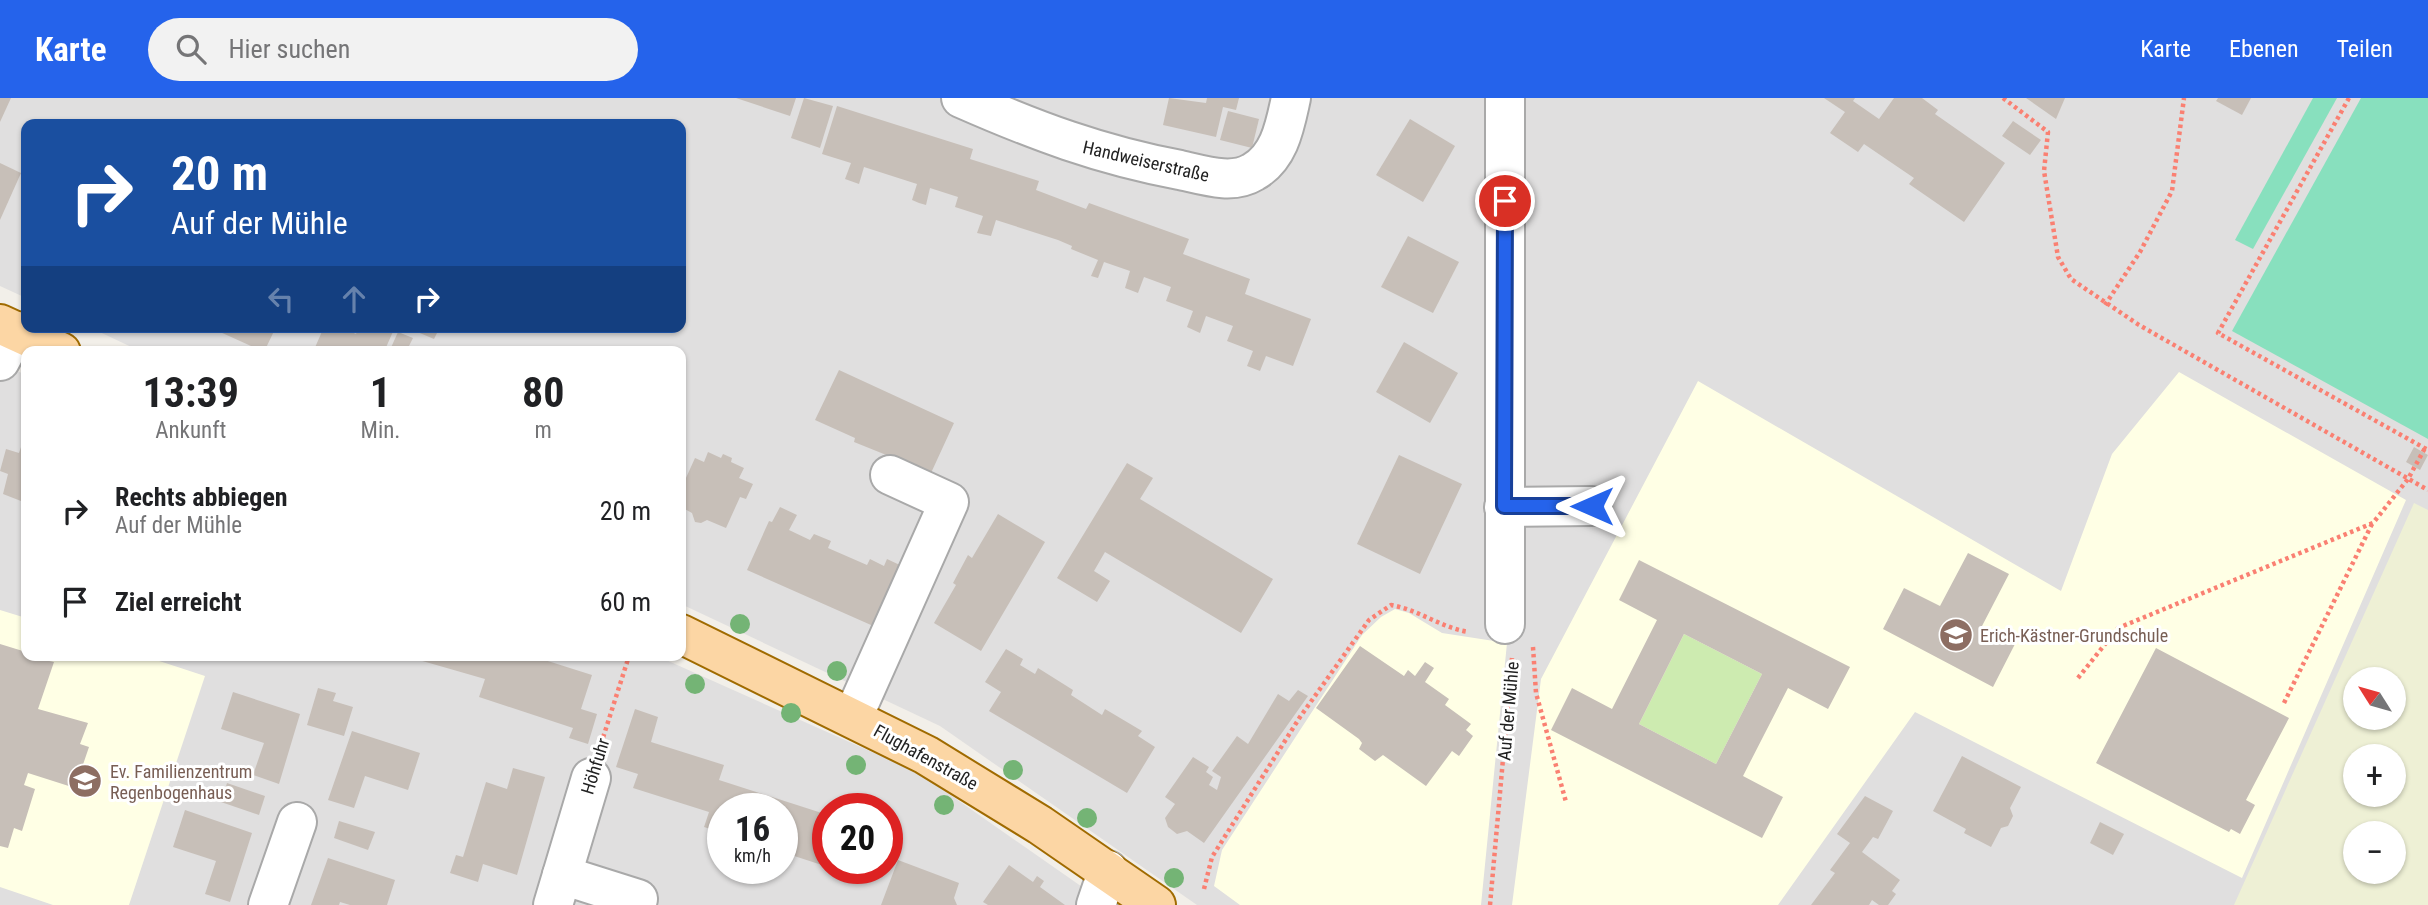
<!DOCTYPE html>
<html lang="de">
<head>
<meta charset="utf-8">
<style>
  body { margin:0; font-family:"Roboto Condensed",sans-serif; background:#f2f2f2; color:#202124; height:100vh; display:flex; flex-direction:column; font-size:26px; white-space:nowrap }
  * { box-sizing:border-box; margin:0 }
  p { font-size:23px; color:#757577 }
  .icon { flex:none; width:38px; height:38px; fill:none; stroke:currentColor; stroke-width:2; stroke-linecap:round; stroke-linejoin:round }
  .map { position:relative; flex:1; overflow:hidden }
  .drawer { position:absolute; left:21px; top:248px; width:665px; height:315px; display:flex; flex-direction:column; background:#fff; border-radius:14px; box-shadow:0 2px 5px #0004 }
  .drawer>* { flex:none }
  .guide { position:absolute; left:21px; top:21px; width:665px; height:214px; border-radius:14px; box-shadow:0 2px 5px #0004; background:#1a4fa0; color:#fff; overflow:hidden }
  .needle { width:46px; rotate:307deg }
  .tools { position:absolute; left:2343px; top:569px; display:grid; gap:14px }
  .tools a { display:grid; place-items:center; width:63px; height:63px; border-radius:50%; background:#fff; box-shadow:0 2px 5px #0004; font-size:35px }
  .speed { position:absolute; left:707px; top:695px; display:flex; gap:14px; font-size:35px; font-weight:700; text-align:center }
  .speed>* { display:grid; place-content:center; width:91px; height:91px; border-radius:50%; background:#fff; box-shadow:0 2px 5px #0004; line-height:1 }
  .speed small { font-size:18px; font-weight:400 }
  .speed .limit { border:10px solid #d22; background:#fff; color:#111 }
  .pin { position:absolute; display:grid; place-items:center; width:60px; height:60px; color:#fff; margin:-30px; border:4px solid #fff; border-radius:50%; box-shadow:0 2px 7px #0007 }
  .me { position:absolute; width:77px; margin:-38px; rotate:270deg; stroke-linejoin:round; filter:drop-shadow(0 0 5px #0008) }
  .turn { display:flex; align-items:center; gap:24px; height:147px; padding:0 35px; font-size:32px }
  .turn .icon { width:91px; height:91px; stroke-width:2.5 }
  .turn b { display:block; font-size:49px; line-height:60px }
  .lanes { display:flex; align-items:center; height:66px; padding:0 35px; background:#0003; justify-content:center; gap:35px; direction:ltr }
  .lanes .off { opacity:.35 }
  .eta { display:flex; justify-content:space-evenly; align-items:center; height:119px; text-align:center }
  .eta b { font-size:42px; font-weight:700; line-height:49px }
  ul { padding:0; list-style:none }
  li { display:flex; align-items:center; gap:21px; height:91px; padding:0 35px }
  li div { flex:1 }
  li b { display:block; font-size:26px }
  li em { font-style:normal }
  header { display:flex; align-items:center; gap:42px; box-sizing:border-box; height:98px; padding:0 35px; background:#2563eb; color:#fff }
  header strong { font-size:33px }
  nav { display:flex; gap:38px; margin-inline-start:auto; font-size:24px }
  .search { width:490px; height:63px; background:#f2f2f2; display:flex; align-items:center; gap:18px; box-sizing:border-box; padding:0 24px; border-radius:38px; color:#757577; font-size:26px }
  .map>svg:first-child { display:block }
</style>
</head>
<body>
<header>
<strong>Karte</strong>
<div class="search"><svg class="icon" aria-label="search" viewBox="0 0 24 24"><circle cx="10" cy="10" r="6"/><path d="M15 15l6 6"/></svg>Hier suchen</div>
<nav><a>Karte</a><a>Ebenen</a><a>Teilen</a></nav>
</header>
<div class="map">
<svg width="2428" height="807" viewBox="0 0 2428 807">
  <rect width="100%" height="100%" fill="#f2efe9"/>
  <!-- residential -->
  <g fill="#e0dfdf" fill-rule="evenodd">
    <path d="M0,0H2428V807H1197L940,628L681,506V254H142L89,229H681V26H26V200L0,188ZM2356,581H2394V620H2356ZM2356,658H2394V696H2356ZM2356,735H2394V774H2356Z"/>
    <path d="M0,265L26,277V558H657L919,675L1108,807H0ZM723,710H782V770H723ZM828,710H887V770H828Z"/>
  </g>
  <!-- education -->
  <g fill="#ffffe5">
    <path d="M2179,274L2406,402L2242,780L1915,614L1778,807H1512L1541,581L1698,283L2061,493L2112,356Z"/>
    <path d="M1395,511L1409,515L1442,535L1507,545L1481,807H1240L1214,788L1222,752L1362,537L1381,519Z"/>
    <path d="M0,512L26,520V558H144L205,578L129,807H53L0,789Z"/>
  </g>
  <!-- farmland -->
  <path fill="#eef0d5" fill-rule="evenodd" d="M2414,405L2428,412V807H2234ZM2356,581H2394V620H2356ZM2356,658H2394V696H2356ZM2356,735H2394V774H2356Z"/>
  <!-- grass -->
  <path fill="#cdebb0" d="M1684,536L1762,576L1716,666L1639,626Z"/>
  <!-- pitch -->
  <g fill="#88e0be">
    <path d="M2313,0H2337L2253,151L2235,142Z"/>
    <path d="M2361,0H2428V341L2232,233Z"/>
  </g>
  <!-- building -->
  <g fill="#c7bfb8" fill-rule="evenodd">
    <path d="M0,0H11L0,24Z"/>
    <path d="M736,0H796L790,18Z"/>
    <path d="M804,0L833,8L820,50L791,40Z"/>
    <path d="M1169,0L1206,5L1207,0H1239L1236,12L1223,9L1216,39L1163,27Z"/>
    <path d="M1824,0H1855L1853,3L1879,21L1894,0H1922L1938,12L1935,16L2005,65L1964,124L1909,86L1914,80L1864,46L1858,54L1830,35L1845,14Z"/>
    <path d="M2026,0H2065L2056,21Z"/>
    <path d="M2218,0H2251L2242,17L2216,3Z"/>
    <path d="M837,8L973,51L970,61L1039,83L1036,92L1086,111L1089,105L1189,141L1183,156L1250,181L1245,196L1311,221L1293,268L1266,258L1260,273L1247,268L1253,253L1227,243L1233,228L1206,218L1200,235L1187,229L1193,213L1166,203L1171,189L1144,179L1138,195L1125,190L1130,173L1104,164L1098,180L1091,178L1098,162L1071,151L1072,148L1058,142L996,122L991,138L977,135L983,118L955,109L958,99L930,90L926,107L919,105L912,102L917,86L864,69L859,86L845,81L851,65L822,56Z"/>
    <path d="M1228,13L1259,21L1252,50L1220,42Z"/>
    <path d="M1410,21L1455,48L1423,104L1376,77Z"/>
    <path d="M2013,23L2041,42L2030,57L2002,38Z"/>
    <path d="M0,65L21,75L0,122Z"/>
    <path d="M1408,138L1459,164L1433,215L1381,189Z"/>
    <path d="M209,229H276L264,254Z"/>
    <path d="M324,229H340L356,236L359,229H395L384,254H313Z"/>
    <path d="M417,229H440L434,241L415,233Z"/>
    <path d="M398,234L413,240L406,254H389Z"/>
    <path d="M1404,244L1458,275L1430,325L1376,294Z"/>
    <path d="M839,272L954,325L931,375L854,344L855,340L815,322Z"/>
    <path d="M22,346L26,347V405L3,396L8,376L0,373L6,351L19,355Z"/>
    <path d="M2414,349L2428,357L2420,372L2406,364Z"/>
    <path d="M708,354L721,360L723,356L732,360L731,364L744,370L739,380L753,386L746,401L740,399L726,430L707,422L701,425L695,424L692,415L681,409V391L695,360L704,364Z"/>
    <path d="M1399,357L1462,386L1420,476L1357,446Z"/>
    <path d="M1127,365L1153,380L1140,401L1273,481L1241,535L1105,454L1094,473L1110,483L1097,504L1057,480Z"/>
    <path d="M780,409L797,417L789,432L810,442L814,436L831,443L828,450L867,467L870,461L884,468L887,461L904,469L880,531L747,472L769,423L772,424Z"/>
    <path d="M998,416L1045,444L981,553L934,525L956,487L953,485L968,457L972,460Z"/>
    <path d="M1968,455L2009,476L1982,528L2015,546L1993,589L1883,531L1904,490L1940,508Z"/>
    <path d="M1639,462L1850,569L1828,611L1788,590L1743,678L1783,699L1762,740L1551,632L1572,590L1612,611L1657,522L1619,502ZM1684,536L1762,576L1716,666L1639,626Z"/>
    <path d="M0,546L26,554V558L54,564L38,611L88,625L80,646L89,649L75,690L28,675L24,687L35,691L22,733L14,730L8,750L0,748Z"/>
    <path d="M1360,548L1404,578L1408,572L1415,578L1425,564L1434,570L1425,584L1449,601L1445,607L1471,626L1466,632L1473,638L1459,658L1452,653L1426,688L1383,657L1375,663L1359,651L1362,645L1359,641L1316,610Z"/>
    <path d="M2156,550L2289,620L2246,702L2255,707L2240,736L2231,731L2229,734L2096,665Z"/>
    <path d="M1006,551L1023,561L1020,567L1035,576L1038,570L1073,592L1071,597L1085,606L1102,617L1105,611L1142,633L1138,638L1155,649L1127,695L989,613L1001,594L985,584Z"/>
    <path d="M405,558H532L592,577L581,611L597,616L588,646L569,640L573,630L479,599L485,581Z"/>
    <path d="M318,590L336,595L333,603L353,609L344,638L307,627Z"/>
    <path d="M1298,592L1308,598L1204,745L1187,733L1177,736L1168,729L1165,720L1175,706L1165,699L1193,659L1209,669L1206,674L1213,679L1209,687L1217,692L1221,679L1212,673L1237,638L1248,646L1278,596L1289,603Z"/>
    <path d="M233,594L300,616L279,686L253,677L264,645L221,631Z"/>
    <path d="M635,611L658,619L651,644L724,667L719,682L828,717V769L782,754V710H723V735L704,729L709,714L633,690L638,676L616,669Z"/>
    <path d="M352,633L420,655L408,692L365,678L354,710L328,702Z"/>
    <path d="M1962,658L2021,689L2010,710L2013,718L2008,728L2001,730L1991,749L1964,735L1966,731L1933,713Z"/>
    <path d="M513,670L545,679L517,777L483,766L478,784L450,775L456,757L463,759L486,684L507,691Z"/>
    <path d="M227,685L265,698L259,717L221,704Z"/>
    <path d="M1865,698L1893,713L1878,741L1873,739L1862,754L1900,782L1892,793L1896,796L1888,807H1879L1872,802L1869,807H1811L1835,775L1830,772L1850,745L1837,736Z"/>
    <path d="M185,712L252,735L230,804L205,796L216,763L173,749Z"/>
    <path d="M339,723L375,734L368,752L334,740Z"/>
    <path d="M2100,724L2124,736L2113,757L2090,745Z"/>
    <path d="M328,760L395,782L387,807H350L340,804L339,807H311Z"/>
    <path d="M898,762L959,785L954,800L957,807H881Z"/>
    <path d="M1009,767L1033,784L1037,778L1044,783L1040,789L1065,807H988L983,804Z"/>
    <path d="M833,770H858L855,778Z"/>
  </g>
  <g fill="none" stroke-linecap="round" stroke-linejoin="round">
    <!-- minor casing -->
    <g stroke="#a9a9a9" stroke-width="42">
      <g id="minor">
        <path d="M961,0C1036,33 1100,57 1180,72C1203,77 1232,87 1253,74C1280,59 1285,27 1291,0"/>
        <path d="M0,263L16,233"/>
        <path d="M1504,409L1592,408"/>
        <path d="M1505,526V0"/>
        <path d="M853,619L949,404L890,377"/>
        <path d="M562,777L638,801"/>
        <path d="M268,807L297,724"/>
        <path d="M553,807L591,680"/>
        <path d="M1096,807L1108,772"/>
      </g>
    </g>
    <!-- major casing -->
    <g stroke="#a06b00" stroke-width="42">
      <g id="major">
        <path d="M0,226L61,254"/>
        <path d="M681,536L926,657L1040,727L1156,807"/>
      </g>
    </g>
    <!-- path -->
    <g stroke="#fa8072" stroke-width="4.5" stroke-dasharray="3.5 3.5" stroke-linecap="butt">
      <path d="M2003,0L2048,34L2044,73L2058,159L2071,181L2139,227L2428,392"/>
      <path d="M2349,0L2218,235L2428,352"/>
      <path d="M2105,207L2140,154L2172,93L2184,0"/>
      <path d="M1533,549L1536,595L1566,704"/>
      <path d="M2078,580L2118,530L2373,425L2408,381L2425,350"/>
      <path d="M2284,605L2372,426"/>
      <path d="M601,646L629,558"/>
      <path d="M1204,791L1212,759L1300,619L1369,522L1391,507C1420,512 1441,530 1469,534"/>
      <path d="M1490,807L1512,560"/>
    </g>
    <!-- minor -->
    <use href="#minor" stroke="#fff" stroke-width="38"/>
    <!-- major -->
    <use href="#major" stroke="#fcd6a4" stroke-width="38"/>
  </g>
  <!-- trees -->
  <g fill="#74b475">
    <circle cx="740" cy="526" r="10"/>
    <circle cx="837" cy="573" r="10"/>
    <circle cx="695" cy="586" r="10"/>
    <circle cx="791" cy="615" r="10"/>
    <circle cx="856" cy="667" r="10"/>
    <circle cx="1013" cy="672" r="10"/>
    <circle cx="944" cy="707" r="10"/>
    <circle cx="1087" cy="720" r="10"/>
    <circle cx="1174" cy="780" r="10"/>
  </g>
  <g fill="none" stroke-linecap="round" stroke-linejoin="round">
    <!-- route casing -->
    <g stroke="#184099" stroke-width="18">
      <path id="route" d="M1505,103L1504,408H1592"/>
    </g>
    <!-- route -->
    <use href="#route" stroke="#2563eb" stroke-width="12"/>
  </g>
  <!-- icons -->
  <defs>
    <g id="school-disc" transform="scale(1.75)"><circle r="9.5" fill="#8d6e63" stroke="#fff"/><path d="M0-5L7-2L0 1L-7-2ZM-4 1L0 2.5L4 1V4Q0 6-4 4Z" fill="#fff"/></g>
  </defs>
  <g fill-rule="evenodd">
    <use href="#school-disc" x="1956" y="537"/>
    <use href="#school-disc" x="85" y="683"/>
  </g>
  <g text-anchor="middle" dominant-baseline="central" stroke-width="6" stroke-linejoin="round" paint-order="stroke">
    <!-- street labels -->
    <g font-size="18" fill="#222" stroke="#fff">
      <text transform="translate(1146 63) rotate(13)">Handweiserstraße</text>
      <text transform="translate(1508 613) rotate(-85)">Auf der Mühle</text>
      <text transform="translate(926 659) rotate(29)">Flughafenstraße</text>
      <text transform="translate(595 668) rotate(-73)">Höhfuhr</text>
    </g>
    <!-- education labels -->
    <g font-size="18" fill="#785e54" stroke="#fff" text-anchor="start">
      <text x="1980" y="537">Erich-Kästner-Grundschule</text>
      <text x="110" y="673">Ev. Familienzentrum<tspan x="110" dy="21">Regenbogenhaus</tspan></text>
    </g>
  </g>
</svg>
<div class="tools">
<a><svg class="needle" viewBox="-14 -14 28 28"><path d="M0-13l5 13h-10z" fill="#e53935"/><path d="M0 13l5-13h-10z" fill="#757577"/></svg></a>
<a>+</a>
<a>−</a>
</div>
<div class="speed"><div>16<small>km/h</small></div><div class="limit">20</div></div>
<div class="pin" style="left:1505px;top:103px;background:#d93025"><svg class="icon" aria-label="arrive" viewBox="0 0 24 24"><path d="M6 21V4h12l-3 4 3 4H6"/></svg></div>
<svg class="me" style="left:1592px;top:408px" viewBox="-20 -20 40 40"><path d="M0-17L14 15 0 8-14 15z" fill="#2563eb" stroke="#fff" stroke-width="4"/></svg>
<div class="guide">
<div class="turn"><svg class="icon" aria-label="right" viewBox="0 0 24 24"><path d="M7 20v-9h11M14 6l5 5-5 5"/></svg><div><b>20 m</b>Auf der Mühle</div></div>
<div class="lanes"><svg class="icon off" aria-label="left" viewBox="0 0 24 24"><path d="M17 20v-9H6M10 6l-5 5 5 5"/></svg><svg class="icon off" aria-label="ahead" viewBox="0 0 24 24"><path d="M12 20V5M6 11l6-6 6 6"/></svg><svg class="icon" aria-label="right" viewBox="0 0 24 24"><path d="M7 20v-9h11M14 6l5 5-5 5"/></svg></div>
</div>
<section class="drawer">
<div class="eta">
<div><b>13:39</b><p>Ankunft</p></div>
<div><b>1</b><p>Min.</p></div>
<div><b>80</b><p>m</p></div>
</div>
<ul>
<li><svg class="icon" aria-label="right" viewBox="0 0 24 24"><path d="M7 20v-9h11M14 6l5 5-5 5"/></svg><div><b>Rechts abbiegen</b><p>Auf der Mühle</p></div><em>20 m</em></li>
<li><svg class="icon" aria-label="arrive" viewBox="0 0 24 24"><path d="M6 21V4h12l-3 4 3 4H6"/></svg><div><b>Ziel erreicht</b></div><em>60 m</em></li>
</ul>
</section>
</div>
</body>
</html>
